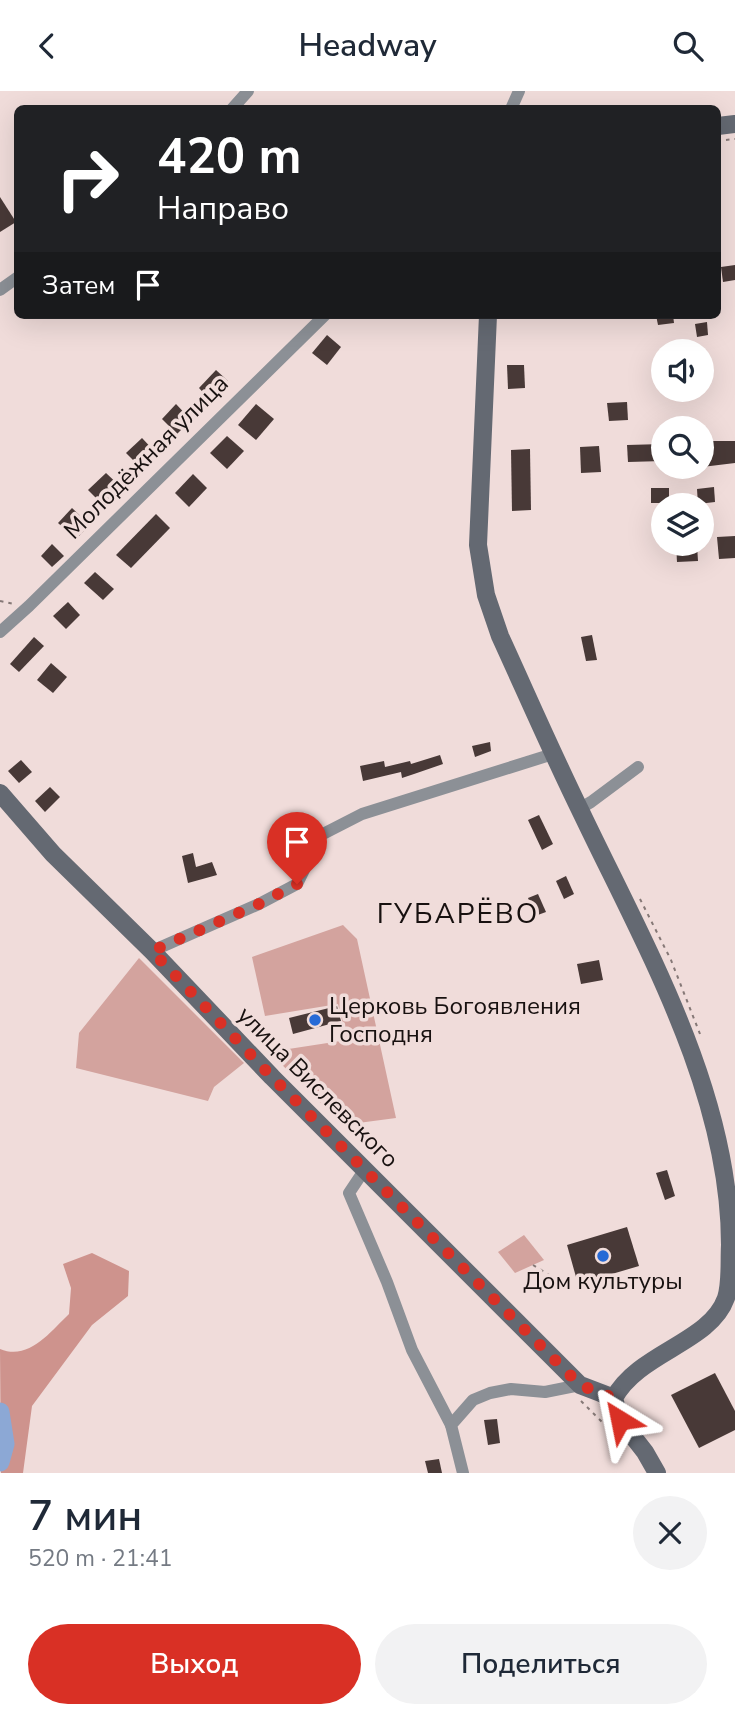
<!DOCTYPE html>
<html lang="ru">
<head>
<meta charset="utf-8">
<style>
  body { margin:0; font-family:"Nunito Sans",sans-serif; background:#f2f2f3; color:#1f2937; height:100vh; display:flex; flex-direction:column; font-size:26px; white-space:nowrap }
  * { box-sizing:border-box; margin:0 }
  p { font-size:23px; color:#747a83 }
  .icon { flex:none; width:38px; height:38px; fill:none; stroke:currentColor; stroke-width:2; stroke-linecap:round; stroke-linejoin:round }
  .map { position:relative; height:1382px; overflow:hidden }
  .panel { display:flex; flex-direction:column; background:#fff; flex:1 }
  .panel>* { flex:none }
  .guide { position:absolute; left:14px; top:14px; width:707px; height:214px; border-radius:10px; box-shadow:0 7px 28px #0002; background:#202124; color:#fff; overflow:hidden }
  .tools { position:absolute; left:651px; top:248px; display:grid; gap:14px }
  .tools a { display:grid; place-items:center; width:63px; height:63px; border-radius:50%; background:#fff; box-shadow:0 7px 28px #0002; font-size:35px }
  .pin { position:absolute; display:grid; place-items:center; width:60px; height:60px; color:#fff; margin:-72px -30px; border-radius:50% 50% 50% 0; rotate:-45deg; box-shadow:0 0 7px #0007 }
  .pin .icon { rotate:45deg }
  .me { position:absolute; width:77px; margin:-38px; rotate:325deg; stroke-linejoin:round; filter:drop-shadow(0 0 5px #0008) }
  .turn { display:flex; align-items:center; gap:24px; height:147px; padding:0 28px; font-size:32px }
  .turn .icon { width:91px; height:91px; stroke-width:2.5 }
  .turn b { display:block; font-size:49px; line-height:60px }
  .then { display:flex; align-items:center; height:66px; padding:0 28px; background:#0003; gap:14px; font-size:26px }
  .round { display:grid; place-items:center; flex:none; width:74px; height:74px; border-radius:37px; background:#f2f2f3 }
  .summary { display:flex; align-items:center; justify-content:space-between; height:119px; padding:0 28px }
  h1 { font-size:42px; font-weight:600; line-height:52px }
  .cta { display:flex; gap:14px; margin-top:auto; padding:14px 28px }
  .cta a { flex:1; height:80px; border-radius:42px; background:#d93025; color:#fff; font-size:28px; font-weight:600; line-height:80px; text-align:center }
  .cta a+a { background:#f2f2f3; color:#1f2937 }
  header { display:flex; justify-content:space-between; align-items:center; height:91px; padding:0 28px; background:#fff; font-size:32px; font-weight:600 }
  .map>svg:first-child { display:block }
</style>
</head>
<body>
<header><svg class="icon" aria-label="back" viewBox="0 0 24 24"><path d="M15 5l-7 7 7 7"/></svg>Headway<svg class="icon" aria-label="search" viewBox="0 0 24 24"><circle cx="10" cy="10" r="6"/><path d="M15 15l6 6"/></svg></header>
<div class="map">
<svg width="735" height="1382" viewBox="0 0 735 1382">
  <rect width="100%" height="100%" fill="#f0dcda"/>
  <!-- green -->
  <g fill="#d3a39e">
    <path d="M343,834L357,848L396,1027L343,1034L269,961L347,949L338,913L265,925L252,866Z"/>
    <path d="M139,867L244,972L214,996L208,1010L76,977L79,942Z"/>
    <path d="M524,1144L544,1169L515,1182L498,1161Z"/>
  </g>
  <!-- forest -->
  <path fill="#ce938d" d="M92,1162L129,1180L128,1205L92,1234L32,1315L23,1382H1L0,1258C29,1270 50,1241 69,1223L71,1197L63,1173Z"/>
  <g fill="none" stroke-linecap="round" stroke-linejoin="round">
    <!-- river -->
    <path stroke="#8ca8d5" stroke-width="19" d="M0,1321L5,1353L0,1371"/>
  </g>
  <!-- building -->
  <g fill="#483937">
    <path d="M0,106L16,131L0,141Z"/>
    <path d="M735,174V189L723,191L721,176Z"/>
    <path d="M656,224H673L674,232L658,234Z"/>
    <path d="M707,231L708,244L697,246L695,233Z"/>
    <path d="M327,244L341,256L327,274L312,262Z"/>
    <path d="M507,274H524L525,297L508,298Z"/>
    <path d="M216,279L228,290L210,309L199,297Z"/>
    <path d="M627,311L628,329L609,330L607,312Z"/>
    <path d="M176,313L191,329L177,343L162,328Z"/>
    <path d="M256,313L274,328L256,349L238,334Z"/>
    <path d="M227,345L244,360L227,378L210,362Z"/>
    <path d="M142,347L158,364L143,379L126,362Z"/>
    <path d="M702,350H735V372L702,376Z"/>
    <path d="M663,353V370L628,371L627,354Z"/>
    <path d="M599,355L601,381L581,382L580,356Z"/>
    <path d="M530,358L531,419L512,420L511,359Z"/>
    <path d="M106,382L124,399L106,417L88,399Z"/>
    <path d="M193,383L207,397L189,416L175,402Z"/>
    <path d="M714,396L715,411L698,413L697,398Z"/>
    <rect x="651" y="397" width="18" height="15"/>
    <path d="M72,417L90,434L76,448L58,432Z"/>
    <path d="M156,423L170,437L131,477L116,464Z"/>
    <path d="M735,445V467L719,468L717,446Z"/>
    <path d="M52,453L64,465L52,476L41,465Z"/>
    <path d="M676,453H697L698,470L677,471Z"/>
    <path d="M95,481L114,498L103,509L84,492Z"/>
    <path d="M68,511L80,524L66,538L53,525Z"/>
    <path d="M592,544L597,569L586,570L581,546Z"/>
    <path d="M34,546L44,555L19,581L10,573Z"/>
    <path d="M51,572L67,586L53,602L37,589Z"/>
    <path d="M490,651L491,660L475,666L472,655Z"/>
    <path d="M440,664L443,673L414,683L402,687L401,681L363,690L360,675L384,670L385,676L410,670L411,673Z"/>
    <path d="M21,669L32,681L19,692L8,680Z"/>
    <path d="M50,696L60,706L45,721L35,710Z"/>
    <path d="M539,724L553,753L542,759L528,729Z"/>
    <path d="M193,762L196,776L212,771L217,784L188,792L182,765Z"/>
    <path d="M566,785L574,803L564,808L556,790Z"/>
    <path d="M538,803L546,821L535,825L528,807Z"/>
    <path d="M599,869L603,889L581,893L577,873Z"/>
    <path d="M337,915L341,930L293,943L289,927Z"/>
    <path d="M667,1079L675,1105L665,1109L656,1082Z"/>
    <path d="M627,1136L639,1175L578,1193L567,1154Z"/>
    <path d="M715,1282L735,1320V1339L699,1357L671,1304Z"/>
    <path d="M497,1328L500,1352L488,1354L484,1329Z"/>
    <path d="M439,1368L442,1382H428L425,1370Z"/>
  </g>
  <g fill="none" stroke-linecap="round" stroke-linejoin="round">
    <!-- path -->
    <g stroke="#857876" stroke-width="2" stroke-dasharray="3.5 5" stroke-linecap="butt">
      <path d="M726,49L735,48"/>
      <path d="M0,510L14,513"/>
      <path d="M640,808L671,869L700,943"/>
      <path d="M533,1174L567,1195L569,1205"/>
      <path d="M581,1310L607,1336"/>
    </g>
    <!-- street -->
    <g stroke="#8c9096" stroke-width="12">
      <path d="M232,18L248,0"/>
      <path d="M511,18L519,0"/>
      <path d="M0,199L18,186"/>
      <path d="M0,541L29,515L325,224"/>
      <path d="M579,718L591,711L638,676"/>
      <path d="M152,860L259,813L297,793L321,744L362,723L553,663"/>
      <path d="M365,1078L349,1102L387,1191L412,1259L451,1334"/>
      <path d="M463,1382L451,1334L473,1309L490,1302L511,1298L545,1301L580,1294"/>
    </g>
    <!-- secondary -->
    <g stroke="#646972" stroke-width="18">
      <path d="M718,35L735,33"/>
      <path d="M488,224L478,454L486,504L500,545C527,604 553,664 582,723C646,857 730,1002 730,1154C729,1171 731,1192 726,1207C710,1252 639,1261 614,1307L620,1329L645,1361L657,1382"/>
      <path d="M0,702L53,763L152,860L272,986L580,1294L614,1307"/>
    </g>
  </g>
  <g fill="none" stroke-linecap="round" stroke-linejoin="round">
    <!-- route -->
    <path stroke="#d93025" stroke-width="12" stroke-dasharray="0 21.6" d="M297,793L259,813L152,860L272,986L580,1294L614,1307L620,1329"/>
  </g>
  <!-- markers -->
  <g fill="#266ad6" stroke="#f0dcda" stroke-width="2.5">
    <circle cx="315" cy="929" r="7"/>
    <circle cx="603" cy="1165" r="7"/>
  </g>
  <g text-anchor="middle" dominant-baseline="central" stroke-width="7" stroke-linejoin="round" paint-order="stroke">
    <!-- street labels -->
    <g font-size="24" fill="#181110" stroke="#f0dcda">
      <text transform="translate(146 366) rotate(-45)">Молодёжная улица</text>
      <text transform="translate(318 996) rotate(45)">улица Вислевского</text>
    </g>
    <!-- poi labels -->
    <g font-size="24" fill="#181110" stroke="#f0dcda" text-anchor="start">
      <text x="329" y="915">Церковь Богоявления<tspan x="329" dy="28">Господня</tspan></text>
      <text x="603" y="1190" text-anchor="middle">Дом культуры</text>
    </g>
    <!-- quarter labels -->
    <g font-size="28" letter-spacing="2" fill="#181110" stroke="#f0dcda">
      <text x="458" y="823">ГУБАРЁВО</text>
    </g>
  </g>
</svg>
<div class="tools">
<a><svg class="icon" aria-label="sound" viewBox="0 0 24 24"><path d="M4 9h4l5-4v14l-5-4H4zM17 9q2 3 0 6"/></svg></a>
<a><svg class="icon" aria-label="search" viewBox="0 0 24 24"><circle cx="10" cy="10" r="6"/><path d="M15 15l6 6"/></svg></a>
<a><svg class="icon" aria-label="layers" viewBox="0 0 24 24"><path d="M12 4l9 5-9 5-9-5zM3 14l9 5 9-5"/></svg></a>
</div>
<div class="pin" style="left:297px;top:793px;background:#d93025"><svg class="icon" aria-label="arrive" viewBox="0 0 24 24"><path d="M6 21V4h12l-3 4 3 4H6"/></svg></div>
<svg class="me" style="left:620px;top:1329px" viewBox="-20 -20 40 40"><path d="M0-17L14 15 0 8-14 15z" fill="#d93025" stroke="#fff" stroke-width="4"/></svg>
<div class="guide">
<div class="turn"><svg class="icon" aria-label="right" viewBox="0 0 24 24"><path d="M7 20v-9h11M14 6l5 5-5 5"/></svg><div><b>420 m</b>Направо</div></div>
<div class="then">Затем<svg class="icon" aria-label="arrive" viewBox="0 0 24 24"><path d="M6 21V4h12l-3 4 3 4H6"/></svg></div>
</div>
</div>
<section class="panel">
<div class="summary"><div><h1>7 мин</h1><p>520 m · 21:41</p></div><a class="round"><svg class="icon" aria-label="close" viewBox="0 0 24 24"><path d="M6 6l12 12M18 6L6 18"/></svg></a></div>
<div class="cta"><a>Выход</a><a>Поделиться</a></div>
</section>
</body>
</html>
